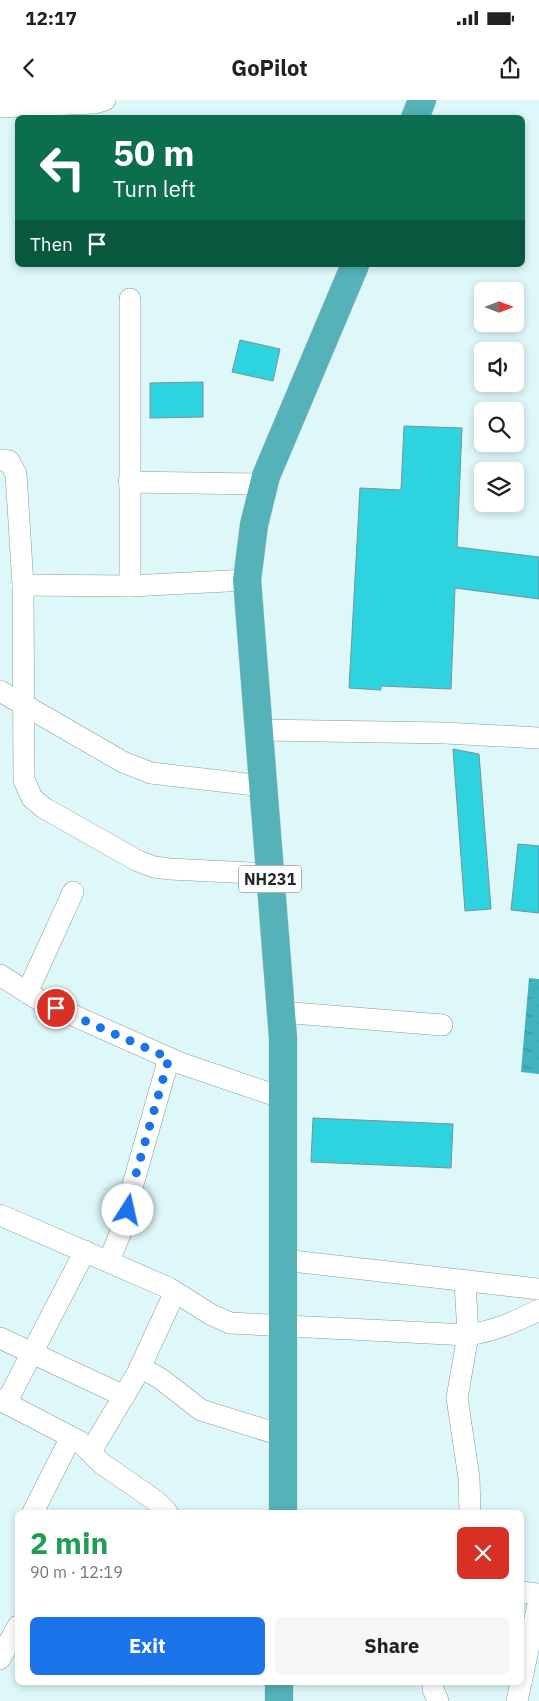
<!DOCTYPE html>
<html lang="en">
<head>
<meta charset="utf-8">
<style>
  body { margin:0; font-family:"IBM Plex Sans",sans-serif; background:#f6f6f6; color:#202124; height:100vh; display:flex; flex-direction:column; font-size:19px; white-space:nowrap }
  * { box-sizing:border-box; margin:0 }
  p { font-size:16px; color:#757577 }
  .icon { flex:none; width:28px; height:28px; fill:none; stroke:currentColor; stroke-width:2; stroke-linecap:round; stroke-linejoin:round }
  .map { position:relative; flex:1; overflow:hidden }
  .sheet { position:absolute; left:15px; top:1410px; width:509px; height:175px; display:flex; flex-direction:column; background:#fff; border-radius:8px; box-shadow:0 2px 8px #0003 }
  .sheet>* { flex:none }
  .banner { position:absolute; left:15px; top:15px; width:510px; height:152px; border-radius:8px; box-shadow:0 2px 8px #0003; background:#0b6e4f; color:#fff; overflow:hidden }
  .needle { width:32px; rotate:90deg }
  .tools { position:absolute; left:474px; top:182px; display:grid; gap:10px }
  .tools a { display:grid; place-items:center; width:50px; height:50px; border-radius:8px; background:#fff; box-shadow:0 2px 8px #0003; font-size:25px }
  .pin { position:absolute; display:grid; place-items:center; width:42px; height:42px; color:#fff; margin:-21px; border:2px solid #fff; border-radius:50%; box-shadow:0 1px 5px #0007 }
  .me { position:absolute; width:55px; margin:-28px; rotate:10deg; stroke-linejoin:round; filter:drop-shadow(0 0 4px #0008) }
  .turn { display:flex; align-items:center; gap:18px; height:105px; padding:0 15px; font-size:22px }
  .turn .icon { width:65px; height:65px; stroke-width:2.5 }
  .turn b { display:block; font-size:35px; line-height:42px }
  .then { display:flex; align-items:center; height:48px; padding:0 15px; background:#0003; gap:10px; font-size:19px }
  .round { display:grid; place-items:center; flex:none; width:52px; height:52px; border-radius:8px; background:#f6f6f6 }
  .head { display:flex; align-items:center; justify-content:space-between; height:85px; padding:0 15px }
  h1 { font-size:30px; font-weight:800; line-height:38px; color:#1e9e55 }
  .action { display:flex; gap:10px; margin-top:auto; padding:10px 15px }
  .action a { flex:1; height:58px; border-radius:8px; background:#1a73e8; color:#fff; font-size:20px; font-weight:800; line-height:58px; text-align:center }
  .action a+a { background:#f6f6f6; color:#202124 }
  .status { display:flex; justify-content:space-between; align-items:center; height:35px; padding:0 25px; background:#fff; direction:ltr }
  .status svg { height:14px; fill:currentColor }
  header { display:flex; justify-content:space-between; align-items:center; height:65px; padding:0 15px; background:#fff; font-size:22px; font-weight:800 }
  .map>svg:first-child { display:block }
</style>
</head>
<body>
<div class="status"><b>12:17</b><svg viewBox="0 0 49 12"><path d="M0 12V9h3v3zM5 12V6h3v6zM10 12V3h3v9zM15 12V0h3v12zM26 1h20v11H26zM47 4h2v5h-2z"/></svg></div>
<header><svg class="icon" aria-label="back" viewBox="0 0 24 24"><path d="M15 5l-7 7 7 7"/></svg>GoPilot<svg class="icon" aria-label="share" viewBox="0 0 24 24"><path d="M12 15V3M7 8l5-5 5 5M5 13v7h14v-7"/></svg></header>
<div class="map">
<svg width="539" height="1601" viewBox="0 0 539 1601">
  <defs>
    <pattern id="water-ripples" width="26" height="14" patternUnits="userSpaceOnUse" patternTransform="scale(1.25)"><rect width="26" height="14" fill="#40b3bd"/><path d="M2 4q2-2 4 0t4 0M15 11q2-2 4 0t4 0" fill="none" stroke="#35929a"/></pattern>
  </defs>
  <rect width="100%" height="100%" fill="#def7f9"/>
  <!-- water -->
  <path fill="url(#water-ripples)" d="M529,878L539,879V974L521,972Z"/>
  <!-- building -->
  <g fill="#2ed3e0" stroke="#7b9294">
    <path d="M240,240L280,249L273,281L232,272Z"/>
    <path d="M203,282V317L150,318V283Z"/>
    <path d="M404,326L462,328L457,447L539,457V499L455,488L451,589L381,586V590L349,588L360,388L401,390Z"/>
    <path d="M453,649L479,654L491,809L465,811Z"/>
    <path d="M518,744L539,746V813L511,810Z"/>
    <path d="M313,1018L453,1024L451,1068L311,1062Z"/>
  </g>
  <g fill="none" stroke-linecap="round" stroke-linejoin="round">
    <!-- minor casing -->
    <g stroke="#869d9f" stroke-width="22">
      <g id="minor">
        <path d="M0,7L95,3L105,0"/>
        <path d="M0,360L9,361L16,374L23,485L24,680L32,698L44,708L138,761L154,767L170,769L270,774"/>
        <path d="M129,382L264,384"/>
        <path d="M23,485L130,486L247,480"/>
        <path d="M130,486V199"/>
        <path d="M0,591L123,662L151,673L263,686"/>
        <path d="M259,630L445,633L539,638"/>
        <path d="M0,875L39,900L180,963L283,998"/>
        <path d="M27,893L73,792"/>
        <path d="M281,912L442,925"/>
        <path d="M0,1115L169,1188L210,1214L230,1223L468,1235C494,1231 515,1222 539,1210"/>
        <path d="M283,1160L539,1189"/>
        <path d="M109,1161L124,1124L130,1095L169,958"/>
        <path d="M465,1181L468,1235L457,1298L469,1378L470,1412"/>
        <path d="M0,1238L124,1296"/>
        <path d="M140,1267L161,1279L201,1310L284,1336"/>
        <path d="M0,1300L79,1341L101,1363L156,1401L167,1412"/>
        <path d="M6,1303L85,1151"/>
        <path d="M91,1351L137,1274L175,1192"/>
        <path d="M33,1412L71,1337"/>
        <path d="M521,1492L539,1494"/>
        <path d="M0,1559L18,1526"/>
        <path d="M433,1582V1589L438,1601"/>
        <path d="M521,1582L539,1500"/>
        <path d="M517,1601L521,1582"/>
      </g>
    </g>
    <!-- trunk casing -->
    <g stroke="#d3d4d5" stroke-width="29">
      <g id="trunk">
        <path d="M415,18L422,0"/>
        <path d="M283,1412V938L247,480L254,425L266,376L355,165"/>
        <path d="M279,1601V1582"/>
      </g>
    </g>
    <!-- minor -->
    <use href="#minor" stroke="#fff" stroke-width="21"/>
    <!-- trunk -->
    <use href="#trunk" stroke="#54b2b8" stroke-width="28"/>
  </g>
  <g fill="none" stroke-linecap="round" stroke-linejoin="round">
    <!-- route -->
    <path stroke="#1a73e8" stroke-width="9" stroke-dasharray="0 16.2" d="M56,908L169,958L130,1095L128,1110"/>
  </g>
  <g text-anchor="middle" dominant-baseline="central" stroke-width="4.5" stroke-linejoin="round" paint-order="stroke">
    <!-- shield labels -->
    <rect fill="#fefefe" stroke="#636a6a" stroke-width="1" x="239" y="765.5" width="62" height="27" rx="4"/>
    <g font-size="16" font-weight="bold" fill="#212a2b">
      <text x="270" y="779">NH231</text>
    </g>
  </g>
</svg>
<div class="tools">
<a><svg class="needle" viewBox="-14 -14 28 28"><path d="M0-13l5 13h-10z" fill="#e53935"/><path d="M0 13l5-13h-10z" fill="#757577"/></svg></a>
<a><svg class="icon" aria-label="sound" viewBox="0 0 24 24"><path d="M4 9h4l5-4v14l-5-4H4zM17 9q2 3 0 6"/></svg></a>
<a><svg class="icon" aria-label="search" viewBox="0 0 24 24"><circle cx="10" cy="10" r="6"/><path d="M15 15l6 6"/></svg></a>
<a><svg class="icon" aria-label="layers" viewBox="0 0 24 24"><path d="M12 4l9 5-9 5-9-5zM3 14l9 5 9-5"/></svg></a>
</div>
<div class="pin" style="left:56px;top:908px;background:#d93025"><svg class="icon" aria-label="arrive" viewBox="0 0 24 24"><path d="M6 21V4h12l-3 4 3 4H6"/></svg></div>
<svg class="me" style="left:128px;top:1110px" viewBox="-20 -20 40 40"><circle r="19" fill="#fff"/><path d="M0-13L10 11 0 6-10 11z" fill="#1a73e8"/></svg>
<div class="banner">
<div class="turn"><svg class="icon" aria-label="left" viewBox="0 0 24 24"><path d="M17 20v-9H6M10 6l-5 5 5 5"/></svg><div><b>50 m</b>Turn left</div></div>
<div class="then">Then<svg class="icon" aria-label="arrive" viewBox="0 0 24 24"><path d="M6 21V4h12l-3 4 3 4H6"/></svg></div>
</div>
<section class="sheet">
<div class="head"><div><h1>2 min</h1><p>90 m · 12:19</p></div><a class="round" style="background:#d93025;color:#fff"><svg class="icon" aria-label="close" viewBox="0 0 24 24"><path d="M6 6l12 12M18 6L6 18"/></svg></a></div>
<div class="action"><a>Exit</a><a>Share</a></div>
</section>
</div>
</body>
</html>
